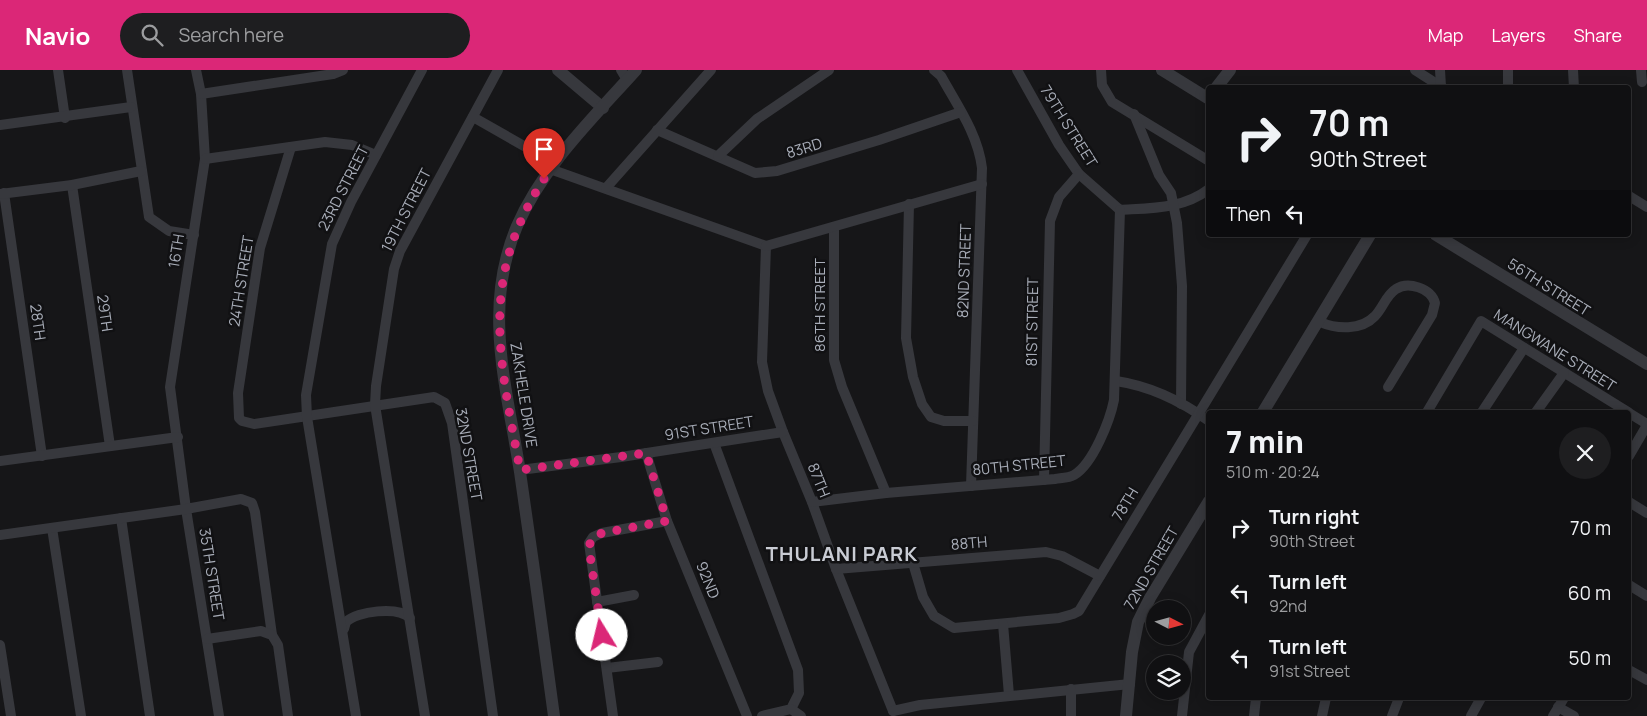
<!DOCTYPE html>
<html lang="en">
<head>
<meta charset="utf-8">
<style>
  body { margin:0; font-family:Manrope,sans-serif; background:#1e1e20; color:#f1f3f6; height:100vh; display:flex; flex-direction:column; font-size:19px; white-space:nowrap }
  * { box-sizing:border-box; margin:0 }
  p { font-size:16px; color:#9c9d9f }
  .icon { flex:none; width:28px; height:28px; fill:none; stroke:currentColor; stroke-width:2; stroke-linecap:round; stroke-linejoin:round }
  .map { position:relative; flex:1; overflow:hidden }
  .drawer { position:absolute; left:1206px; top:340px; width:425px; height:290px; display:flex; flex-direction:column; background:#101012; border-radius:5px; box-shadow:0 2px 12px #0003,0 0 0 1px #303032 }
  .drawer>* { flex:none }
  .guide { position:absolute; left:1206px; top:15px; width:425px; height:152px; border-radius:5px; box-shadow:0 2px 12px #0003,0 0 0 1px #303032; background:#101012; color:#f1f3f6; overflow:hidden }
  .needle { width:32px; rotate:96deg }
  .tools { position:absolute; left:1146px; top:530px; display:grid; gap:10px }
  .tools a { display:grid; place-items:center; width:45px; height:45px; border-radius:50%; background:#101012; box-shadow:0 2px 12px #0003,0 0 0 1px #303032; font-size:25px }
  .pin { position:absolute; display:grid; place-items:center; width:42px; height:42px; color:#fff; margin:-51px -21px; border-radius:50% 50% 50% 0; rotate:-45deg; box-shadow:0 0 5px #0007 }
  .pin .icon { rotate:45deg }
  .me { position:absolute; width:55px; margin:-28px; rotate:351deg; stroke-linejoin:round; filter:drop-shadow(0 0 4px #0008) }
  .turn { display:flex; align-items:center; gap:18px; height:105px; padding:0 20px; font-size:22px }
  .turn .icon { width:65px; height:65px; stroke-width:2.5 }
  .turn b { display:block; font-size:35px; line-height:42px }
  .then { display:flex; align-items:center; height:48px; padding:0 20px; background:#0003; gap:10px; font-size:19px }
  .round { display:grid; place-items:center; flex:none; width:52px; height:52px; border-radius:26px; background:#1e1e20 }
  .summary { display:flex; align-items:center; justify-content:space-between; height:85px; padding:0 20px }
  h1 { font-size:30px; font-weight:800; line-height:38px }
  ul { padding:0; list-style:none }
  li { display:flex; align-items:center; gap:15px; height:65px; padding:0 20px }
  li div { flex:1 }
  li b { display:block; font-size:19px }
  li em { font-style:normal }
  header { display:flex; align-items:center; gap:30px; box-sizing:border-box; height:70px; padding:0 25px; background:#db2777; color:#fff }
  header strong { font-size:24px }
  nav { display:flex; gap:28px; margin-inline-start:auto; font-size:18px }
  .search { width:350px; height:45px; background:#1e1e20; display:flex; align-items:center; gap:12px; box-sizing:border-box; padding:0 18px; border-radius:28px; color:#9c9d9f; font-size:19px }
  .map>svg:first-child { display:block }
</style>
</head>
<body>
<header>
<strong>Navio</strong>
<div class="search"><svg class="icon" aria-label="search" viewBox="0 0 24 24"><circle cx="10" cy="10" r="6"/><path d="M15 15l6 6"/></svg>Search here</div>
<nav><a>Map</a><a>Layers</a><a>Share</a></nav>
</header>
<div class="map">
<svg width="1647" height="646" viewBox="0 0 1647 646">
  <rect width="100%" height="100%" fill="#161618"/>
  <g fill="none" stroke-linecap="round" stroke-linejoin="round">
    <!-- minor -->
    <g stroke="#37383d" stroke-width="10">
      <path d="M58,0L65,48"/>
      <path d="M127,0L149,147L169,161L194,165"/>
      <path d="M196,0L201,24L205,89L170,317L186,439L219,646"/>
      <path d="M621,0L627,10"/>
      <path d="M934,0L941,6C957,35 978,64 982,98L971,416"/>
      <path d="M1017,0L1059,75L1079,104L1120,140C1152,138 1183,139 1209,119"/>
      <path d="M1101,0L1102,15L1112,32L1209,91"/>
      <path d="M1415,0L1443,18"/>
      <path d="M1440,0L1441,16"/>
      <path d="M1508,0V18"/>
      <path d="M1573,0L1574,18"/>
      <path d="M1641,0L1642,12"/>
      <path d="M201,24L333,4L343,0"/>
      <path d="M1134,44L1159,105L1171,123L1177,153L1182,216L1181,334"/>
      <path d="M473,47L554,93"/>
      <path d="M0,55L131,37"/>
      <path d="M657,60L755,103L777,101L879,70L961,42"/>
      <path d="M291,77L260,178L238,323L239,348L242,351L254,354L434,327L445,333L452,353L493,646"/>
      <path d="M718,86L757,49L829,0"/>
      <path d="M205,89L325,72L352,75L376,85"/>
      <path d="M550,99L766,176"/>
      <path d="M72,115L110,376"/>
      <path d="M606,118L711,0"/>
      <path d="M4,123L42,386"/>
      <path d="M0,124L72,115L141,101"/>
      <path d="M1629,126L1647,137"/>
      <path d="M909,134L906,268L913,307L922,334L931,347L944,351H973"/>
      <path d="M834,157V290L842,317L886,423"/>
      <path d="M766,176L762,292L768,321L783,362L812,432L836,499L893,641"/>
      <path d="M766,176L982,114"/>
      <path d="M1320,252C1336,259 1361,261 1375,246C1383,238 1386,225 1396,219C1408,211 1431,218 1435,233L1432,245L1388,317"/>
      <path d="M1116,311C1150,316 1181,331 1209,351"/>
      <path d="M1427,342L1481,251L1628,342"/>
      <path d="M1482,342L1524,278"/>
      <path d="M1536,342L1564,303"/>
      <path d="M1629,343L1647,354"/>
      <path d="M714,373L798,600L799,623L791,639L762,646"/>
      <path d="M646,383L667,451L747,646"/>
      <path d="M1629,386L1647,355"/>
      <path d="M0,391L178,367"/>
      <path d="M520,400L621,387L783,362"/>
      <path d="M1044,410L1050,151L1059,127L1079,104"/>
      <path d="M812,432L886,423L1055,409C1061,408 1069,408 1074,405C1093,394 1110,350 1114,330L1120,140"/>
      <path d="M1629,432L1647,443"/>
      <path d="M121,448L150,646"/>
      <path d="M52,458L81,646"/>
      <path d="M0,465L186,439L241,429L252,433L255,442L272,565"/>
      <path d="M913,493L923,527L934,546L954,558L1059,548L1073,544L1079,541L1307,165"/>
      <path d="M836,499L1046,482L1062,486L1100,506"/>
      <path d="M1629,515L1647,526"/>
      <path d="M597,532L634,525"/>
      <path d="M1003,554L1009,625"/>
      <path d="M344,559L346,552C357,541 398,536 410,548"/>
      <path d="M207,569L261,561L272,565L278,575L288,646"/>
      <path d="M0,575L11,646"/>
      <path d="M607,598L658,592"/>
      <path d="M1629,600L1647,610"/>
      <path d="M1558,637L1574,646"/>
      <path d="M791,639L801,646"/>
      <path d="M893,641L920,635L1130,614"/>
      <path d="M356,646L307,347L306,325L332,174L351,132L422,0"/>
      <path d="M425,646L375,335L376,316L394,199L400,181L498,0"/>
      <path d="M613,646L589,473L593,467L602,463L667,451"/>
      <path d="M1071,646V619"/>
      <path d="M1182,646L1189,582L1209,545"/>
      <path d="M1254,646L1256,628"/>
      <path d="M1322,646L1326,628"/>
      <path d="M1392,646L1399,628"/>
      <path d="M1471,646L1481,628"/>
      <path d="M1553,646L1564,628"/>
    </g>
    <!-- tertiary -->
    <g stroke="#37383d" stroke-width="12">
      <path d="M558,0L603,38"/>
      <path d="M1162,0L1209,29"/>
      <path d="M1216,18L1230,0"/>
      <path d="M1436,165L1647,294"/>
      <path d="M1263,342L1370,165"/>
      <path d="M554,646C543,565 532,483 520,402C507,318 482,239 517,156C543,96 593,48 636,0"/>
      <path d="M1126,646L1132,582L1138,552L1150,528L1209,431"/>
    </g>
  </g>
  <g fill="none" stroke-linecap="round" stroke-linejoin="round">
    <!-- route -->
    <path stroke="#db2777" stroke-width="9" stroke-dasharray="0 16.2" d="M544,109C478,210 500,290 520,400L646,383L667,451L602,463L591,469L589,478L602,565"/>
  </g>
  <g text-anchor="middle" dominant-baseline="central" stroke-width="5" stroke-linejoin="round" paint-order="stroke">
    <!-- street labels -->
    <g font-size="15" fill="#a8adb8" stroke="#111113">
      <text transform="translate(1069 56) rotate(58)">79TH STREET</text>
      <text transform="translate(804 78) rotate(-17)">83RD</text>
      <text transform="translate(343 118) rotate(-63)">23RD STREET</text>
      <text transform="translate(406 140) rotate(-63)">19TH STREET</text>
      <text transform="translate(176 181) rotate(-81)">16TH</text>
      <text transform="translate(964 201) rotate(-88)">82ND STREET</text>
      <text transform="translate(241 211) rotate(-81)">24TH STREET</text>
      <text transform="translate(1549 217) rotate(32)">56TH STREET</text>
      <text transform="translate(819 235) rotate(-90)">86TH STREET</text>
      <text transform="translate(105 243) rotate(82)">29TH</text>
      <text transform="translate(38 252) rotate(82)">28TH</text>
      <text transform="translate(1032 252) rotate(-89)">81ST STREET</text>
      <text transform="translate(1555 280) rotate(32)">MANGWANE STREET</text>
      <text transform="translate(524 325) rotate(81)">ZAKHELE DRIVE</text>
      <text transform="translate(709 358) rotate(-9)">91ST STREET</text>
      <text transform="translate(469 384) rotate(80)">32ND STREET</text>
      <text transform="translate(1019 395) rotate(-6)">80TH STREET</text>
      <text transform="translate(819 410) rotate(68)">87TH</text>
      <text transform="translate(1125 434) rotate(-59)">78TH</text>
      <text transform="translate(969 473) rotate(-5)">88TH</text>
      <text transform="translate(1151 498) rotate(-60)">72ND STREET</text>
      <text transform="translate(212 504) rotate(81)">35TH STREET</text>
      <text transform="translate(708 510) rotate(68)">92ND</text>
    </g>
    <!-- district labels -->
    <g font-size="20" font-weight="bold" letter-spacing="1" fill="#c9ccd4" stroke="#111113">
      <text x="842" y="483">THULANI PARK</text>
    </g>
  </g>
</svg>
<div class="tools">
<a><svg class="needle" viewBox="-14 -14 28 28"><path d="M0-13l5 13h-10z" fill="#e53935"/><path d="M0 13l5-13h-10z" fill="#9c9d9f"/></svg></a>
<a><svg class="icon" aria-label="layers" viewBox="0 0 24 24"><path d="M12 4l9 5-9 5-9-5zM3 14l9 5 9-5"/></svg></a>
</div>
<div class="pin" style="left:544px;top:109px;background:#d93025"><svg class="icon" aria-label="arrive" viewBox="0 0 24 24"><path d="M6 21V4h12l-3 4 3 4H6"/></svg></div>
<svg class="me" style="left:602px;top:565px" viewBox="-20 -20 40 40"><circle r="19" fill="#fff"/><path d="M0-13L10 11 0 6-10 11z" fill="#db2777"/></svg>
<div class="guide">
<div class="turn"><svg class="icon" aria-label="right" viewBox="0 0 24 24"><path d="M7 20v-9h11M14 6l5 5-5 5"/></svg><div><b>70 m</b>90th Street</div></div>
<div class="then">Then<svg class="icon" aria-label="left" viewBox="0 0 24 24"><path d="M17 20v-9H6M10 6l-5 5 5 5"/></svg></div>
</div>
<section class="drawer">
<div class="summary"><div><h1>7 min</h1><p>510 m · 20:24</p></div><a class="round"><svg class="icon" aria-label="close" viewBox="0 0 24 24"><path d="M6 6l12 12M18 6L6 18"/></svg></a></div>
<ul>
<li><svg class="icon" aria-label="right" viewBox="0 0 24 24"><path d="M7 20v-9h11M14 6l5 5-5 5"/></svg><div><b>Turn right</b><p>90th Street</p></div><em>70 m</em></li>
<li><svg class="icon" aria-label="left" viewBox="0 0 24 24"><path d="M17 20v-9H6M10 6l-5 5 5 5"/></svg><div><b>Turn left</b><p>92nd</p></div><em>60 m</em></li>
<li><svg class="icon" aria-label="left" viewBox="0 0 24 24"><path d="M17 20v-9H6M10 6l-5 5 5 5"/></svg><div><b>Turn left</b><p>91st Street</p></div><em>50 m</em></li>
</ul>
</section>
</div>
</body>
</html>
